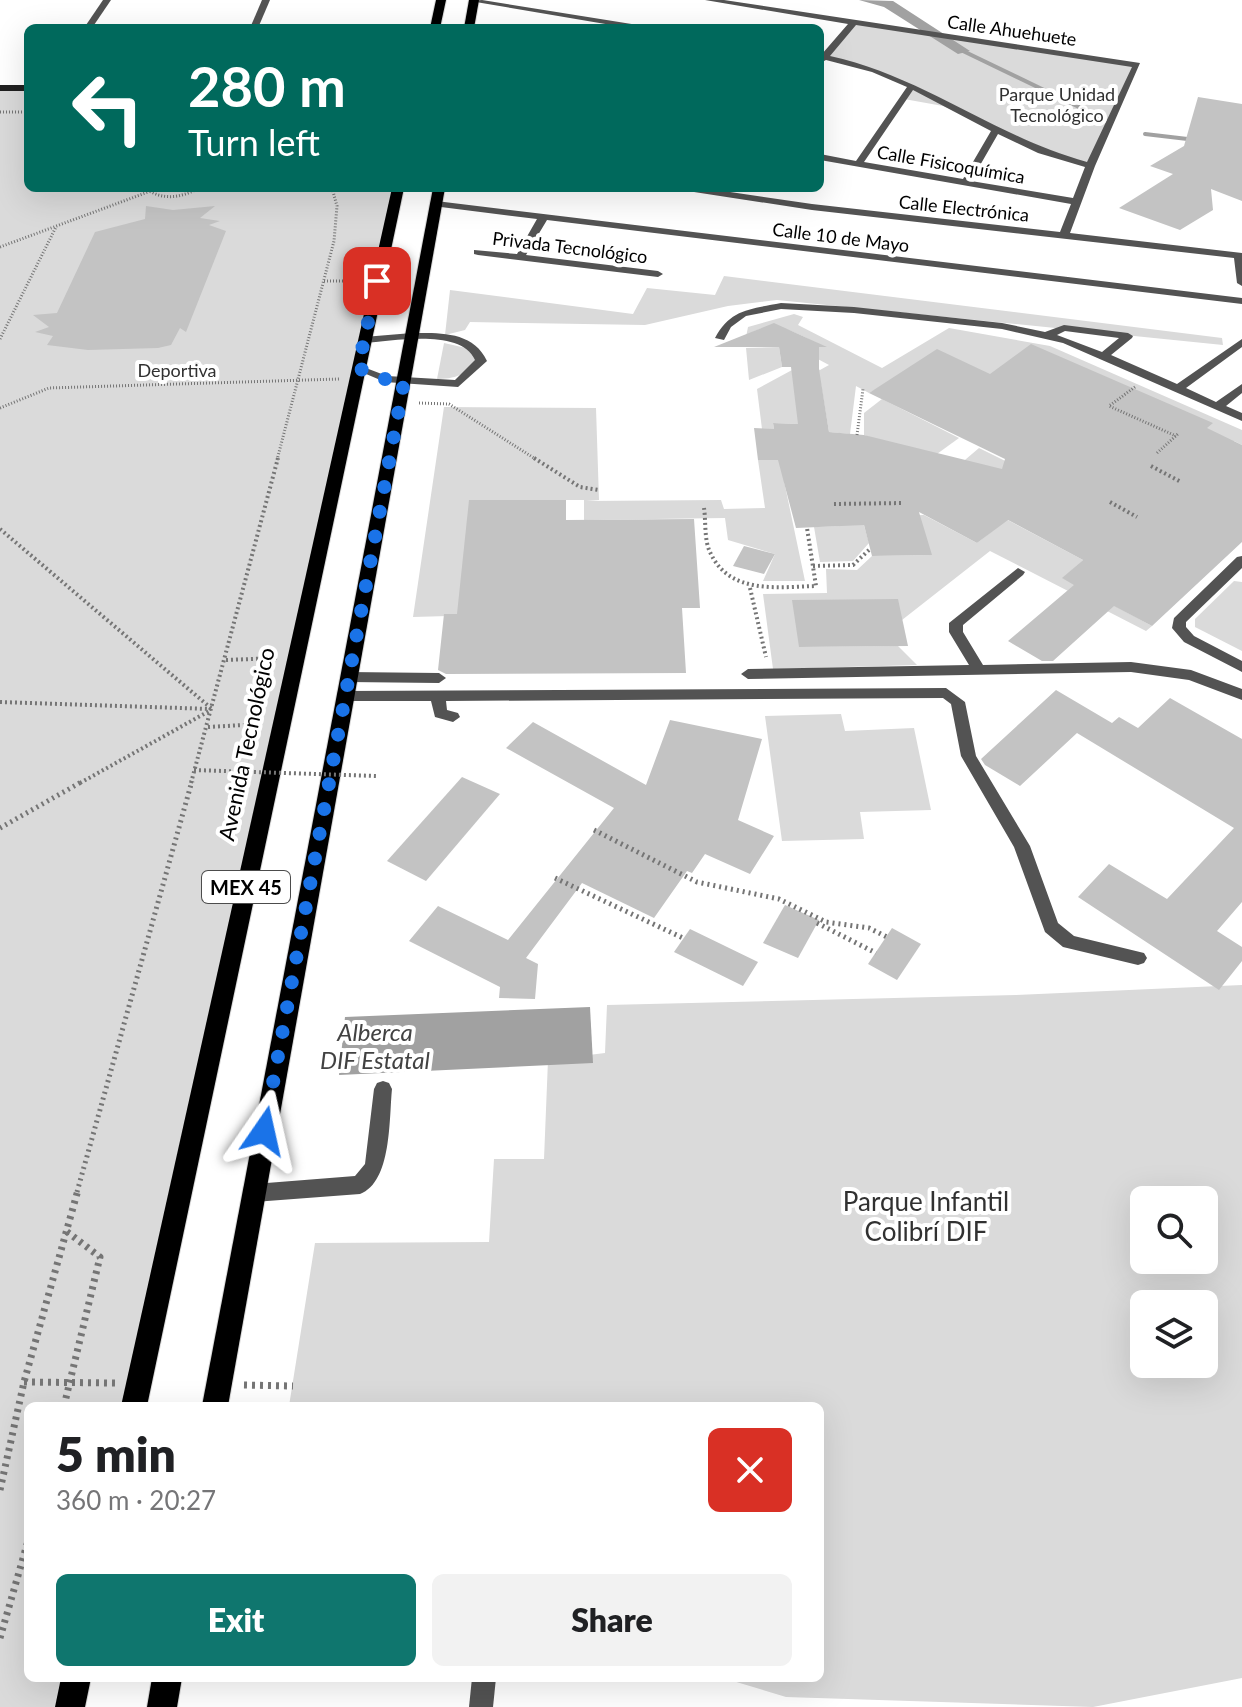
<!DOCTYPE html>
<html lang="en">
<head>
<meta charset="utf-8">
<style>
  body { margin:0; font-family:Lato,sans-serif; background:#f2f2f2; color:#202124; height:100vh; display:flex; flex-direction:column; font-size:30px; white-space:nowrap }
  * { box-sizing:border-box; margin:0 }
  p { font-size:26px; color:#757577 }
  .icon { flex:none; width:44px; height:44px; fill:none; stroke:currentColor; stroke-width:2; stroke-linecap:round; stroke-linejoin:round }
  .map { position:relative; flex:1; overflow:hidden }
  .panel { position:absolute; left:24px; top:1402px; width:800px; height:280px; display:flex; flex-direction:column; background:#fff; border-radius:12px; box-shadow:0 8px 32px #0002 }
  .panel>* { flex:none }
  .banner { position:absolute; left:24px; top:24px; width:800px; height:168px; border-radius:12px; box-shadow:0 8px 32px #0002; background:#00695c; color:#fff; overflow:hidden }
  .buttons { position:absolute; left:1130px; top:1186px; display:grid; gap:16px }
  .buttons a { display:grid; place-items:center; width:88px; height:88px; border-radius:12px; background:#fff; box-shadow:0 8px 32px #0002; font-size:40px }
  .pin { position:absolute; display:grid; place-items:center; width:68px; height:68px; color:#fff; margin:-34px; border-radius:16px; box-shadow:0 4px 12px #0006 }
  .me { position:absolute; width:88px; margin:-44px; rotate:11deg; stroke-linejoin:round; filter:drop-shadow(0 0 6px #0008) }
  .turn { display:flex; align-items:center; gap:28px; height:168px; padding:0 32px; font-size:36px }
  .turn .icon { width:104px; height:104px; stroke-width:2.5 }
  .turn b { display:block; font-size:56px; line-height:68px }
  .round { display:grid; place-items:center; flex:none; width:84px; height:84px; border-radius:12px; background:#f2f2f2 }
  .summary { display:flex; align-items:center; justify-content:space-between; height:136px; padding:0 32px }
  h1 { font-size:48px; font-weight:800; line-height:60px }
  .button { display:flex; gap:16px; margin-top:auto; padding:16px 32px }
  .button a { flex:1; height:92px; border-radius:12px; background:#0f766e; color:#fff; font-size:32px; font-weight:800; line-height:92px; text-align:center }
  .button a+a { background:#f2f2f2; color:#202124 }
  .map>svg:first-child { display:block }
</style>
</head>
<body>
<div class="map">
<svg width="1242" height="1707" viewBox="0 0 1242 1707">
  <rect width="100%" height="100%" fill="#fff"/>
  <!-- green -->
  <g fill="#dadada" fill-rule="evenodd">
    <path d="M855,24L1135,65L1088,168L943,106L904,99L911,88L879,73L826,56Z"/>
    <path d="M0,88H28V188H399L131,1406H28V1678H71L65,1707H0Z"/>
    <path d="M724,276L1222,338L1223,345L777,300L728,306L645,325L470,322L465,330L445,335L450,290L633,314L647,288L715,295Z"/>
    <path d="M794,314L803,317L798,325L882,368L949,328L1050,346L1242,430V445L1234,441L1098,547L952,471L979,448L1102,509L889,382L869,393L856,386L850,434L829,432L821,384L798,424L773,423L774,429H762L757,389L805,363L820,370L829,365L814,357L819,351L817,343C792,331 771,317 746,337L748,327Z"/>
    <path d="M444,343L466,348L476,359C469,375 453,379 437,379Z"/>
    <path d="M779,347L782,367L749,380L746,348Z"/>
    <path d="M882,399L959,438L930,459L864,435V413Z"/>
    <path d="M444,407L596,408L599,500L586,501L721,500L724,509L765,508L758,460L816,459L919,473L1083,560L1063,578L1152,626L1146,631L990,551L902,620L799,647L898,646L917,665L773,669L763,594L827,593L826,569L857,570L872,556L931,555L863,522L869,543L853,561L820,562L814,527L840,526L837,516L924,515L977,543L1000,525L784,481L805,581H763L775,554L728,540L725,518L584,520V500H470L554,613L413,617Z"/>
    <path d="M1234,581L1242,582V651L1195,627V619Z"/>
    <path d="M841,714L845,731L914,728L931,810L860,812L864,839L782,841L765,716Z"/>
    <path d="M1242,985V1678L1093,1707L786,1697L723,1678H820V1406H289L315,1243L489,1242L494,1159H544L548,1060L605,1053L607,1005L1016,995ZM1144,1200H1204V1260H1144ZM1144,1304H1204V1364H1144Z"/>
  </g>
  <!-- water -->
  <path fill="#a1a1a1" d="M590,1007L593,1063L339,1075L345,1017Z"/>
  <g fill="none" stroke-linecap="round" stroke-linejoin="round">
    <!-- stream -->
    <g stroke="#a1a1a1" stroke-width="4">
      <path d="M963,51L1079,107"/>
      <path d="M1145,134L1196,140"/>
    </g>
    <!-- canal -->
    <path fill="#a1a1a1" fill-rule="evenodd" d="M859,0L893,1L970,51L958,54L884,7Z"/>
  </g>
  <!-- building -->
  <g fill="#c3c3c3">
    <path d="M1198,97L1242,104V201L1211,189L1213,210L1180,230L1119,208L1173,174L1150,166L1184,146Z"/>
    <path d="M146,206L173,210L215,206L200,218L220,221L209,225L226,231L186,332L180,328L171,345L158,348L88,350L47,345L53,336L35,332L49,327L33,315L57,313L95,232L145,219Z"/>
    <path d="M774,323L827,347H819V369L829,432L864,435L1002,469L1005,459L869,393L937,349L990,374L1031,344L1213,423L1207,428L1242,445V542L1152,626L1114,606L1053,661H1042L1008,641L1074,585L1062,578L1083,560L1008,520L977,543L919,512L932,555L872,556L864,525L796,528L778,460H758L754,428L774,429L773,423L798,424L791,367H782L779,347H714Z"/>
    <path d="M469,500H566V520L694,519L700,608H682L686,673L446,674L438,670L444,614H457Z"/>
    <path d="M744,546L775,554L764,574L733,566Z"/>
    <path d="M898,599L908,646L799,647L792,600Z"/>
    <path d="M1056,690L1112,723L1119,717L1138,728L1170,698L1242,739V902L1217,931L1242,947V961L1219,990L1078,897L1109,864L1167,899L1234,828L1077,733L1020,786L985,765L981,759Z"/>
    <path d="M670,720L762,739L738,820L774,836L750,874L705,854L692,873L687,871L654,918L582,883L526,958L538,964L535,999L499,998L500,987L409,941L438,906L508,940L614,808L506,748L533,722L646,785Z"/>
    <path d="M462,777L500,794L426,881L387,861Z"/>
    <path d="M785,905L819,920L798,958L763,943Z"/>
    <path d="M892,928L921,944L897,980L868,964Z"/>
    <path d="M690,929L758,962L743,986L674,952Z"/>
  </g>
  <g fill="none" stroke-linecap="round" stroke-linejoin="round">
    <!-- primary casing -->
    <g stroke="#dbdbdb" stroke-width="2">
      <g id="primary">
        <path d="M436,0H446L440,28H430Z"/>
        <path d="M469,0H479L474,28H464Z"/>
        <path d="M392,188H404L147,1406H121Z"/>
        <path d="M433,188H445L228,1406H202Z"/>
        <path d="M61,1678H91L85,1707H55Z"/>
        <path d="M152,1678H182L177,1707H147Z"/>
      </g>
    </g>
    <!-- path-far3 -->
    <g stroke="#757575" stroke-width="3" stroke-dasharray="1 2" stroke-linecap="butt">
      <path d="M0,112H28"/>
      <path d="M145,188C162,201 181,198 199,188"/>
      <path d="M0,247L148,192"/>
      <path d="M324,281H359"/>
      <path d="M0,339L56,227"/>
      <path d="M1135,387L1109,406L1176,436"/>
      <path d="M419,403L449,404L537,460"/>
      <path d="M0,408L49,388L339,379"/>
      <path d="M857,435L863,389"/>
      <path d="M1157,453L1179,433"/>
      <path d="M277,460L334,241L337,206L332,188"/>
    </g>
    <!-- path-far2 -->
    <g stroke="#757575" stroke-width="4" stroke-dasharray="2 3" stroke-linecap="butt">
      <path d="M534,458L580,487L599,490"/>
      <path d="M1151,466L1181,482"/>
      <path d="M1110,502L1137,517"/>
      <path d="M834,504L903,503"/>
      <path d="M704,508C706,521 704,540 710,552C729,595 778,587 816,586L807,528"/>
      <path d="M0,529L212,709"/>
      <path d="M813,566L853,565L870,549"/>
      <path d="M750,588L766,657"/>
      <path d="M226,660L277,658"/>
      <path d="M0,702L211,709"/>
      <path d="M208,727L262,724"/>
      <path d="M80,783L211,710"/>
      <path d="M191,783L278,458"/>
    </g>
    <!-- path-far1 -->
    <g stroke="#757575" stroke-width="5" stroke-dasharray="2 4" stroke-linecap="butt">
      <path d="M0,828L83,781"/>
      <path d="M594,830L697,882L779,899L826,922L869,928L887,937"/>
      <path d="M555,878L683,938"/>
      <path d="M817,923L876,953"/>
      <path d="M77,1192L192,781"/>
    </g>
    <!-- path -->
    <g stroke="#757575" stroke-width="7" stroke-dasharray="3 5" stroke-linecap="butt">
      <path d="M24,1382L115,1383"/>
      <path d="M244,1385L293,1386"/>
      <path d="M64,1406L100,1257L66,1231"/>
      <path d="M0,1490L24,1382L78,1190"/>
      <path d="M0,1638L28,1541"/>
    </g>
    <!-- lane -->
    <g fill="#535353" fill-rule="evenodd">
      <path d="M781,303L854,307L1002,323L1045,332L1064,325L1128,333L1133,336L1132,338L1111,355L1177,384L1242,339V347L1186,388L1216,402L1242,384V393L1226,406L1242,413V421L1063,343L1002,329L854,313L781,309L746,316L731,327L724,340L715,338C730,309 751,309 781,303ZM1065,331L1119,338L1102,352L1057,335Z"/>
      <path d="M412,333C440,333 473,331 487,361L458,387L385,382L352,368L358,365L387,376L455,380L475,360C461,328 394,341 364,343L359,340L364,337Z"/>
      <path d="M1242,556V568L1186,622V627L1194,636L1242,661V672L1184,642L1172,628L1174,618L1237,557Z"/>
      <path d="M1018,568L1025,572L1023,575L963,625V632L983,665L1131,662L1191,670L1242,689V700L1189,680L1131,672L748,679L741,674L748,669L969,665L949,632V623Z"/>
      <path d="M348,672L439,673L446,678L439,683L348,682L341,677Z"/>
      <path d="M946,688L965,702L976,756L1030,846L1058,923L1074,936L1144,953L1147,958L1144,963L1138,965L1063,947L1045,932L1014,847L961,756L951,704L943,698L446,701L447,710L458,713L460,717L453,722L435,717L431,701H344L337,696L344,691Z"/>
      <path d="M383,1081L389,1083L392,1089C389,1118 392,1182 360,1194L253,1202L246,1200L243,1193L246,1186L253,1184L355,1176L365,1164L374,1089L377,1083Z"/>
      <path d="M472,1678H496L493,1707H469Z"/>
    </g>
    <!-- street -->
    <g fill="#535353" fill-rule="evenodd">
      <path d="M103,0H111L92,28H84Z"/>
      <path d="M262,0H270L258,28H250Z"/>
      <path d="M482,0L644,26L648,28H629L470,1Z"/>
      <path d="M705,0H724L1140,63L1095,166L1070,233L1242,253V286L1237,283L1234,258L812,210L681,190L679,188H703L812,204L1060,232L1071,204L820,160V154L856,161L907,87L872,72L826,60L820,63V54H822L848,24ZM856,25L1132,67L1087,162C995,137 923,76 830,56ZM913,90L991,131L963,179L864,162ZM998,134L1038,153L1085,167L1073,198L971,181Z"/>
      <path d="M436,201L1242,298V304L547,220L526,255L658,271L663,274L658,277L478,255L474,254V250L517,254L537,219L433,206V202Z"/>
    </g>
    <!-- secondary -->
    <rect fill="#202020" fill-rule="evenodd" x="0" y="85" width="28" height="6"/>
    <!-- primary -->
    <use href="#primary" fill="#000" fill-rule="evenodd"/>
    <!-- path-bridge -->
    <path stroke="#757575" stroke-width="4" stroke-dasharray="2 3" stroke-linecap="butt" d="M194,770L376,776"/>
  </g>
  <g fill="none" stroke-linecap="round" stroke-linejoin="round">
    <!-- route -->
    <path stroke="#1a73e8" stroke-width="14" stroke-dasharray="0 25.2" d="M264,1131L404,382L385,379L358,368L377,281"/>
  </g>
  <g text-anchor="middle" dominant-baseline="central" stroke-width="8" stroke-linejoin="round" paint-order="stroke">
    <!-- far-street labels -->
    <g font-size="18" fill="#000" stroke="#fff">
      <text transform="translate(1012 30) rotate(8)">Calle Ahuehuete</text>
      <text transform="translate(951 164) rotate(10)">Calle Fisicoquímica</text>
      <text transform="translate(964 208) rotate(6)">Calle Electrónica</text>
      <text transform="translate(841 237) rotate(7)">Calle 10 de Mayo</text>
      <text transform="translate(570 247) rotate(7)">Privada Tecnológico</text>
    </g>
    <!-- far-park labels -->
    <g font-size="18" fill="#313131" stroke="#fff">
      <text x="1057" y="94">Parque Unidad<tspan x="1057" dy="21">Tecnológico</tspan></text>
      <text x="177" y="370">Deportiva</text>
    </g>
    <!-- shield labels -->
    <rect fill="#fff" stroke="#4c4c4c" stroke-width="2" x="202" y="871" width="88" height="32" rx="6"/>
    <g font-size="20" font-weight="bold" fill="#000">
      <text x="246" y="887">MEX 45</text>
    </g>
    <!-- street labels -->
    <g font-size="22" fill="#000" stroke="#fff">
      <text transform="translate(246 744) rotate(-78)">Avenida Tecnológico</text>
    </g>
    <!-- water labels -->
    <g font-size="24" font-style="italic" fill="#424242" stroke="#fff">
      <text x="375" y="1031">Alberca<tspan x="375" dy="28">DIF Estatal</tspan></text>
    </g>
    <!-- near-park labels -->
    <g font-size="26" fill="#313131" stroke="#fff">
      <text x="926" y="1201">Parque Infantil<tspan x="926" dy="30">Colibrí DIF</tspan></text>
    </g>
  </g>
</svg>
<div class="buttons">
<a><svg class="icon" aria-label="search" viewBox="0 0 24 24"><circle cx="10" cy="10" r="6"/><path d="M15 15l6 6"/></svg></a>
<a><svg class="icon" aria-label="layers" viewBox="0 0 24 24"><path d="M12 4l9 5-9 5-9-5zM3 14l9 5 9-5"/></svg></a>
</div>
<div class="pin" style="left:377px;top:281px;background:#d93025"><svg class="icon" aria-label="arrive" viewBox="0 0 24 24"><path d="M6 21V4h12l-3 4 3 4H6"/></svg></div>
<svg class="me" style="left:264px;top:1131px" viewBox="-20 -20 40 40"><path d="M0-17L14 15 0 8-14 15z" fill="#1a73e8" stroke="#fff" stroke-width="4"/></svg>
<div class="banner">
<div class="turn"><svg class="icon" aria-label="left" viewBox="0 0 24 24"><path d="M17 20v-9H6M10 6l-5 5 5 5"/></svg><div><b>280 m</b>Turn left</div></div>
</div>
<section class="panel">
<div class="summary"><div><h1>5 min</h1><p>360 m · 20:27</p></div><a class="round" style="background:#d93025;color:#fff"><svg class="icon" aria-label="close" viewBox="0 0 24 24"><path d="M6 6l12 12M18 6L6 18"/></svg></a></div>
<div class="button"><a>Exit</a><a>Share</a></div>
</section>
</div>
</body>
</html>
